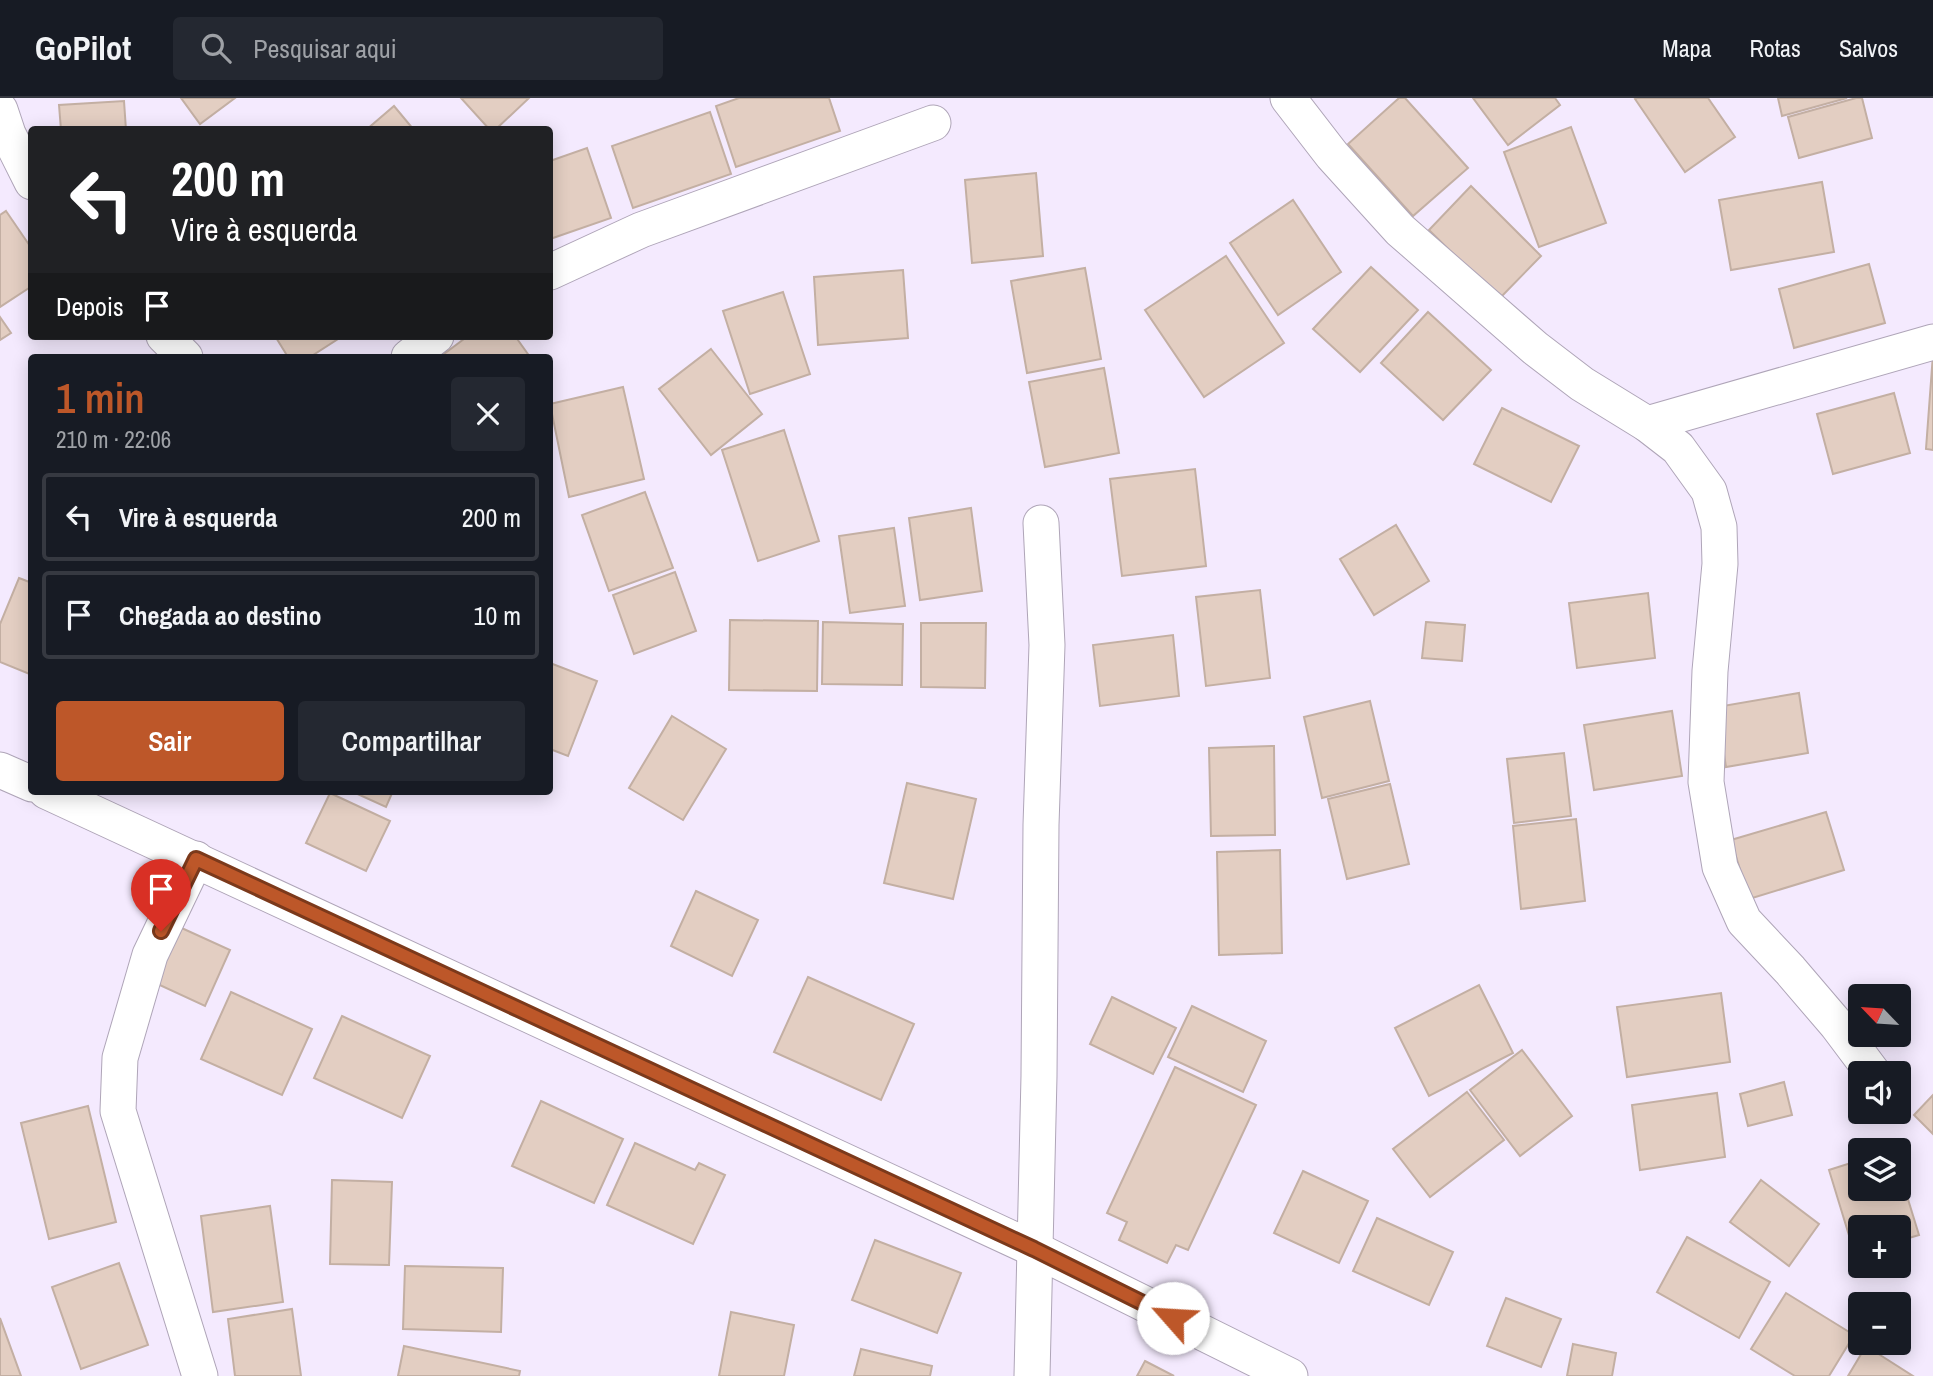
<!DOCTYPE html>
<html lang="pt">
<head>
<meta charset="utf-8">
<style>
  body { margin:0; font-family:"Archivo Narrow",sans-serif; background:#242831; color:#f1f3f6; height:100vh; display:flex; flex-direction:column; font-size:26px; white-space:nowrap }
  * { box-sizing:border-box; margin:0 }
  p { font-size:23px; color:#9ea1a6 }
  .icon { flex:none; width:38px; height:38px; fill:none; stroke:currentColor; stroke-width:2; stroke-linecap:round; stroke-linejoin:round }
  .map { position:relative; flex:1; overflow:hidden }
  .details { position:absolute; left:28px; top:256px; width:525px; height:441px; display:flex; flex-direction:column; background:#171b24; border-radius:7px; box-shadow:0 4px 18px #0003 }
  .details>* { flex:none }
  .guide { position:absolute; left:28px; top:28px; width:525px; height:214px; border-radius:7px; box-shadow:0 4px 18px #0003; background:#202124; color:#fff; overflow:hidden }
  .needle { width:46px; rotate:295deg }
  .buttons { position:absolute; left:1848px; top:886px; display:grid; gap:14px }
  .buttons a { display:grid; place-items:center; width:63px; height:63px; border-radius:7px; background:#171b24; box-shadow:0 4px 18px #0003; font-size:35px }
  .pin { position:absolute; display:grid; place-items:center; width:60px; height:60px; color:#fff; margin:-72px -30px; border-radius:50% 50% 50% 0; rotate:-45deg; box-shadow:0 0 7px #0007 }
  .pin .icon { rotate:45deg }
  .me { position:absolute; width:77px; margin:-38px; rotate:296deg; stroke-linejoin:round; filter:drop-shadow(0 0 5px #0008) }
  .turn { display:flex; align-items:center; gap:24px; height:147px; padding:0 28px; font-size:32px }
  .turn .icon { width:91px; height:91px; stroke-width:2.5 }
  .turn b { display:block; font-size:49px; line-height:60px }
  .then { display:flex; align-items:center; height:66px; padding:0 28px; background:#0003; gap:14px; font-size:26px }
  .round { display:grid; place-items:center; flex:none; width:74px; height:74px; border-radius:7px; background:#242831 }
  .summary { display:flex; align-items:center; justify-content:space-between; height:119px; padding:0 28px }
  h1 { font-size:42px; font-weight:600; line-height:52px; color:#bd5729 }
  .button { display:flex; gap:14px; margin-top:auto; padding:14px 28px }
  .button a { flex:1; height:80px; border-radius:7px; background:#bd5729; color:#fff; font-size:28px; font-weight:600; line-height:80px; text-align:center }
  .button a+a { background:#242831; color:#f1f3f6 }
  ul { padding:0; list-style:none }
  li { display:flex; align-items:center; gap:21px; height:88px; margin:0 14px 10px; padding:0 14px; border:4px solid #363941; border-radius:7px }
  li div { flex:1 }
  li b { display:block; font-size:26px }
  li em { font-style:normal }
  header { display:flex; align-items:center; gap:42px; box-sizing:border-box; height:98px; padding:0 35px; background:#171b24; border-bottom:2px solid #363941 }
  header strong { font-size:33px }
  nav { display:flex; gap:38px; margin-inline-start:auto; font-size:24px }
  .search { width:490px; height:63px; background:#242831; display:flex; align-items:center; gap:18px; box-sizing:border-box; padding:0 24px; border-radius:7px; color:#9ea1a6; font-size:26px }
  .map>svg:first-child { display:block }
</style>
</head>
<body>
<header>
<strong>GoPilot</strong>
<div class="search"><svg class="icon" aria-label="search" viewBox="0 0 24 24"><circle cx="10" cy="10" r="6"/><path d="M15 15l6 6"/></svg>Pesquisar aqui</div>
<nav><a>Mapa</a><a>Rotas</a><a>Salvos</a></nav>
</header>
<div class="map">
<svg width="1933" height="1278" viewBox="0 0 1933 1278">
  <rect width="100%" height="100%" fill="#f4eafe"/>
  <!-- building -->
  <g fill="#e3cec2" stroke="#c3afa3" stroke-width="2">
    <path d="M181,0H235L200,26Z"/>
    <path d="M461,0H529L495,32H490Z"/>
    <path d="M739,0H829L840,33L736,69L716,8Z"/>
    <path d="M1399,0H1405L1468,70L1413,118L1348,46Z"/>
    <path d="M1473,0H1555L1560,7L1508,47Z"/>
    <path d="M1637,0H1708L1735,39L1685,74L1635,1Z"/>
    <path d="M1778,0H1847L1782,18Z"/>
    <path d="M1856,0H1862L1872,40L1799,60L1788,19Z"/>
    <path d="M124,3L126,32H61L59,7Z"/>
    <path d="M394,8L414,32H366Z"/>
    <path d="M710,14L731,76L633,110L612,48Z"/>
    <path d="M1571,29L1606,125L1539,149L1504,54Z"/>
    <path d="M587,50L611,120L550,141V63Z"/>
    <path d="M1036,75L1043,158L972,165L965,82Z"/>
    <path d="M1822,84L1834,154L1731,172L1719,102Z"/>
    <path d="M1471,88L1541,158L1499,201L1429,132Z"/>
    <path d="M1293,102L1341,174L1278,217L1230,145Z"/>
    <path d="M6,113L32,151V188L0,209V117Z"/>
    <path d="M1226,158L1284,245L1204,299L1145,212Z"/>
    <path d="M1869,166L1885,225L1794,250L1779,191Z"/>
    <path d="M1371,169L1418,212L1360,274L1313,231Z"/>
    <path d="M1085,170L1101,261L1027,275L1011,183Z"/>
    <path d="M903,172L908,240L818,247L814,179Z"/>
    <path d="M783,194L810,276L750,296L723,213Z"/>
    <path d="M1428,214L1491,272L1443,322L1381,265Z"/>
    <path d="M0,219L11,235L0,242Z"/>
    <path d="M275,238H340L341,239L310,259H288Z"/>
    <path d="M468,238H515L530,259H440Z"/>
    <path d="M711,251L762,316L711,357L659,291Z"/>
    <path d="M1933,256V352L1926,351Z"/>
    <path d="M1104,270L1119,355L1045,369L1029,284Z"/>
    <path d="M623,289L644,381L569,399L550,306Z"/>
    <path d="M1894,295L1910,355L1833,376L1817,316Z"/>
    <path d="M1502,310L1579,348L1551,404L1474,366Z"/>
    <path d="M784,332L819,443L758,463L722,352Z"/>
    <path d="M1195,371L1206,468L1122,478L1110,381Z"/>
    <path d="M645,394L673,470L609,493L582,417Z"/>
    <path d="M971,410L982,493L920,502L909,420Z"/>
    <path d="M1396,427L1429,483L1374,517L1340,461Z"/>
    <path d="M894,430L905,508L850,515L839,438Z"/>
    <path d="M675,474L696,533L634,556L613,497Z"/>
    <path d="M19,480L32,485V577L0,564V526Z"/>
    <path d="M1260,492L1270,580L1206,588L1196,499Z"/>
    <path d="M1648,495L1655,560L1577,570L1569,505Z"/>
    <path d="M730,522L818,523L817,593L729,592Z"/>
    <path d="M823,524L903,526L902,587L822,586Z"/>
    <path d="M1426,524L1465,527L1462,563L1422,560Z"/>
    <path d="M921,525H986L985,590L921,589Z"/>
    <path d="M1173,537L1179,598L1100,608L1093,547Z"/>
    <path d="M550,565L597,583L568,658L550,651Z"/>
    <path d="M1799,595L1808,655L1726,669L1717,609Z"/>
    <path d="M1370,603L1389,683L1322,700L1304,619Z"/>
    <path d="M1672,613L1682,678L1594,692L1584,627Z"/>
    <path d="M672,618L726,651L683,722L629,690Z"/>
    <path d="M1274,648L1275,737L1211,738L1209,650Z"/>
    <path d="M1564,655L1571,718L1514,725L1507,661Z"/>
    <path d="M907,685L976,701L953,801L884,785Z"/>
    <path d="M1390,686L1409,766L1347,781L1328,701Z"/>
    <path d="M351,693H393L386,709Z"/>
    <path d="M330,695L390,723L366,773L306,745Z"/>
    <path d="M1826,714L1844,772L1749,801L1731,742Z"/>
    <path d="M1576,721L1585,803L1521,811L1513,728Z"/>
    <path d="M1280,752L1282,855L1219,857L1217,754Z"/>
    <path d="M696,793L758,822L732,878L671,848Z"/>
    <path d="M175,827L230,852L205,908L151,883Z"/>
    <path d="M808,879L914,926L881,1002L774,954Z"/>
    <path d="M1479,887L1513,955L1429,998L1395,930Z"/>
    <path d="M231,894L312,931L282,997L201,961Z"/>
    <path d="M1721,895L1730,964L1627,979L1617,909Z"/>
    <path d="M1112,899L1176,930L1153,976L1090,946Z"/>
    <path d="M1192,908L1266,943L1243,994L1168,959Z"/>
    <path d="M342,918L430,958L402,1020L314,980Z"/>
    <path d="M1522,952L1572,1018L1520,1058L1470,992Z"/>
    <path d="M1175,969L1256,1007L1188,1152L1176,1147L1167,1165L1119,1142L1127,1124L1107,1115Z"/>
    <path d="M1784,984L1792,1017L1748,1028L1740,996Z"/>
    <path d="M1467,994L1504,1042L1430,1099L1393,1051Z"/>
    <path d="M1717,995L1725,1059L1640,1072L1632,1007Z"/>
    <path d="M1933,997V1036L1914,1017Z"/>
    <path d="M541,1003L623,1041L594,1105L512,1068Z"/>
    <path d="M88,1008L116,1124L49,1141L21,1025Z"/>
    <path d="M635,1045L695,1072L699,1065L725,1077L693,1146L607,1107Z"/>
    <path d="M1860,1062V1090H1899V1072L1919,1137L1899,1143V1129H1860V1155L1855,1157L1829,1072Z"/>
    <path d="M1303,1073L1368,1103L1339,1165L1274,1135Z"/>
    <path d="M332,1082L392,1084L389,1167L330,1166Z"/>
    <path d="M1761,1082L1819,1126L1789,1168L1730,1124Z"/>
    <path d="M270,1108L283,1204L213,1214L201,1118Z"/>
    <path d="M1377,1120L1453,1154L1429,1207L1353,1173Z"/>
    <path d="M1687,1139L1770,1184L1739,1240L1657,1194Z"/>
    <path d="M875,1142L961,1175L937,1235L852,1202Z"/>
    <path d="M119,1165L148,1247L81,1271L52,1189Z"/>
    <path d="M405,1168L503,1170L501,1234L403,1231Z"/>
    <path d="M1786,1195L1854,1237L1829,1278H1795L1751,1251Z"/>
    <path d="M1506,1200L1561,1221L1541,1269L1487,1248Z"/>
    <path d="M292,1211L301,1278H235L228,1221Z"/>
    <path d="M731,1214L794,1227L784,1278H719Z"/>
    <path d="M0,1220L21,1278H0Z"/>
    <path d="M1573,1246L1616,1255L1612,1278H1567Z"/>
    <path d="M404,1248L520,1273L519,1278H398Z"/>
    <path d="M1866,1248L1913,1278H1848Z"/>
    <path d="M861,1251L932,1268L930,1278H854Z"/>
    <path d="M1145,1263L1174,1278H1137Z"/>
  </g>
  <g fill="none" stroke-linecap="round" stroke-linejoin="round">
    <!-- street casing -->
    <g stroke="#afa5b8" stroke-width="37">
      <g id="street">
        <path d="M1288,0L1332,57L1400,132L1535,250L1582,286L1647,326L1678,350L1709,393L1719,429L1720,466L1710,573L1706,684L1720,769L1744,823L1790,872L1837,927L1873,975"/>
        <path d="M0,12L8,36L32,84"/>
        <path d="M550,174L641,132L933,25"/>
        <path d="M164,238L185,259"/>
        <path d="M409,259L436,238"/>
        <path d="M1647,326L1933,244"/>
        <path d="M0,672L32,686"/>
        <path d="M46,693L1034,1151L1290,1278"/>
        <path d="M196,761L150,857L120,960L118,1013L200,1278"/>
        <path d="M1032,1278L1039,978L1041,727L1047,547L1041,425"/>
      </g>
    </g>
    <!-- street -->
    <use href="#street" stroke="#fff" stroke-width="35"/>
  </g>
  <g fill="none" stroke-linecap="round" stroke-linejoin="round">
    <!-- route casing -->
    <g stroke="#7b391b" stroke-width="18">
      <path id="route" d="M161,833L196,761L1034,1151L1173,1220"/>
    </g>
    <!-- route -->
    <use href="#route" stroke="#bd5729" stroke-width="12"/>
  </g>
</svg>
<div class="buttons">
<a><svg class="needle" viewBox="-14 -14 28 28"><path d="M0-13l5 13h-10z" fill="#e53935"/><path d="M0 13l5-13h-10z" fill="#9ea1a6"/></svg></a>
<a><svg class="icon" aria-label="sound" viewBox="0 0 24 24"><path d="M4 9h4l5-4v14l-5-4H4zM17 9q2 3 0 6"/></svg></a>
<a><svg class="icon" aria-label="layers" viewBox="0 0 24 24"><path d="M12 4l9 5-9 5-9-5zM3 14l9 5 9-5"/></svg></a>
<a>+</a>
<a>−</a>
</div>
<div class="pin" style="left:161px;top:833px;background:#d93025"><svg class="icon" aria-label="arrive" viewBox="0 0 24 24"><path d="M6 21V4h12l-3 4 3 4H6"/></svg></div>
<svg class="me" style="left:1173px;top:1220px" viewBox="-20 -20 40 40"><circle r="19" fill="#fff"/><path d="M0-13L10 11 0 6-10 11z" fill="#bd5729"/></svg>
<div class="guide">
<div class="turn"><svg class="icon" aria-label="left" viewBox="0 0 24 24"><path d="M17 20v-9H6M10 6l-5 5 5 5"/></svg><div><b>200 m</b>Vire à esquerda</div></div>
<div class="then">Depois<svg class="icon" aria-label="arrive" viewBox="0 0 24 24"><path d="M6 21V4h12l-3 4 3 4H6"/></svg></div>
</div>
<section class="details">
<div class="summary"><div><h1>1 min</h1><p>210 m · 22:06</p></div><a class="round"><svg class="icon" aria-label="close" viewBox="0 0 24 24"><path d="M6 6l12 12M18 6L6 18"/></svg></a></div>
<ul>
<li><svg class="icon" aria-label="left" viewBox="0 0 24 24"><path d="M17 20v-9H6M10 6l-5 5 5 5"/></svg><div><b>Vire à esquerda</b></div><em>200 m</em></li>
<li><svg class="icon" aria-label="arrive" viewBox="0 0 24 24"><path d="M6 21V4h12l-3 4 3 4H6"/></svg><div><b>Chegada ao destino</b></div><em>10 m</em></li>
</ul>
<div class="button"><a>Sair</a><a>Compartilhar</a></div>
</section>
</div>
</body>
</html>
